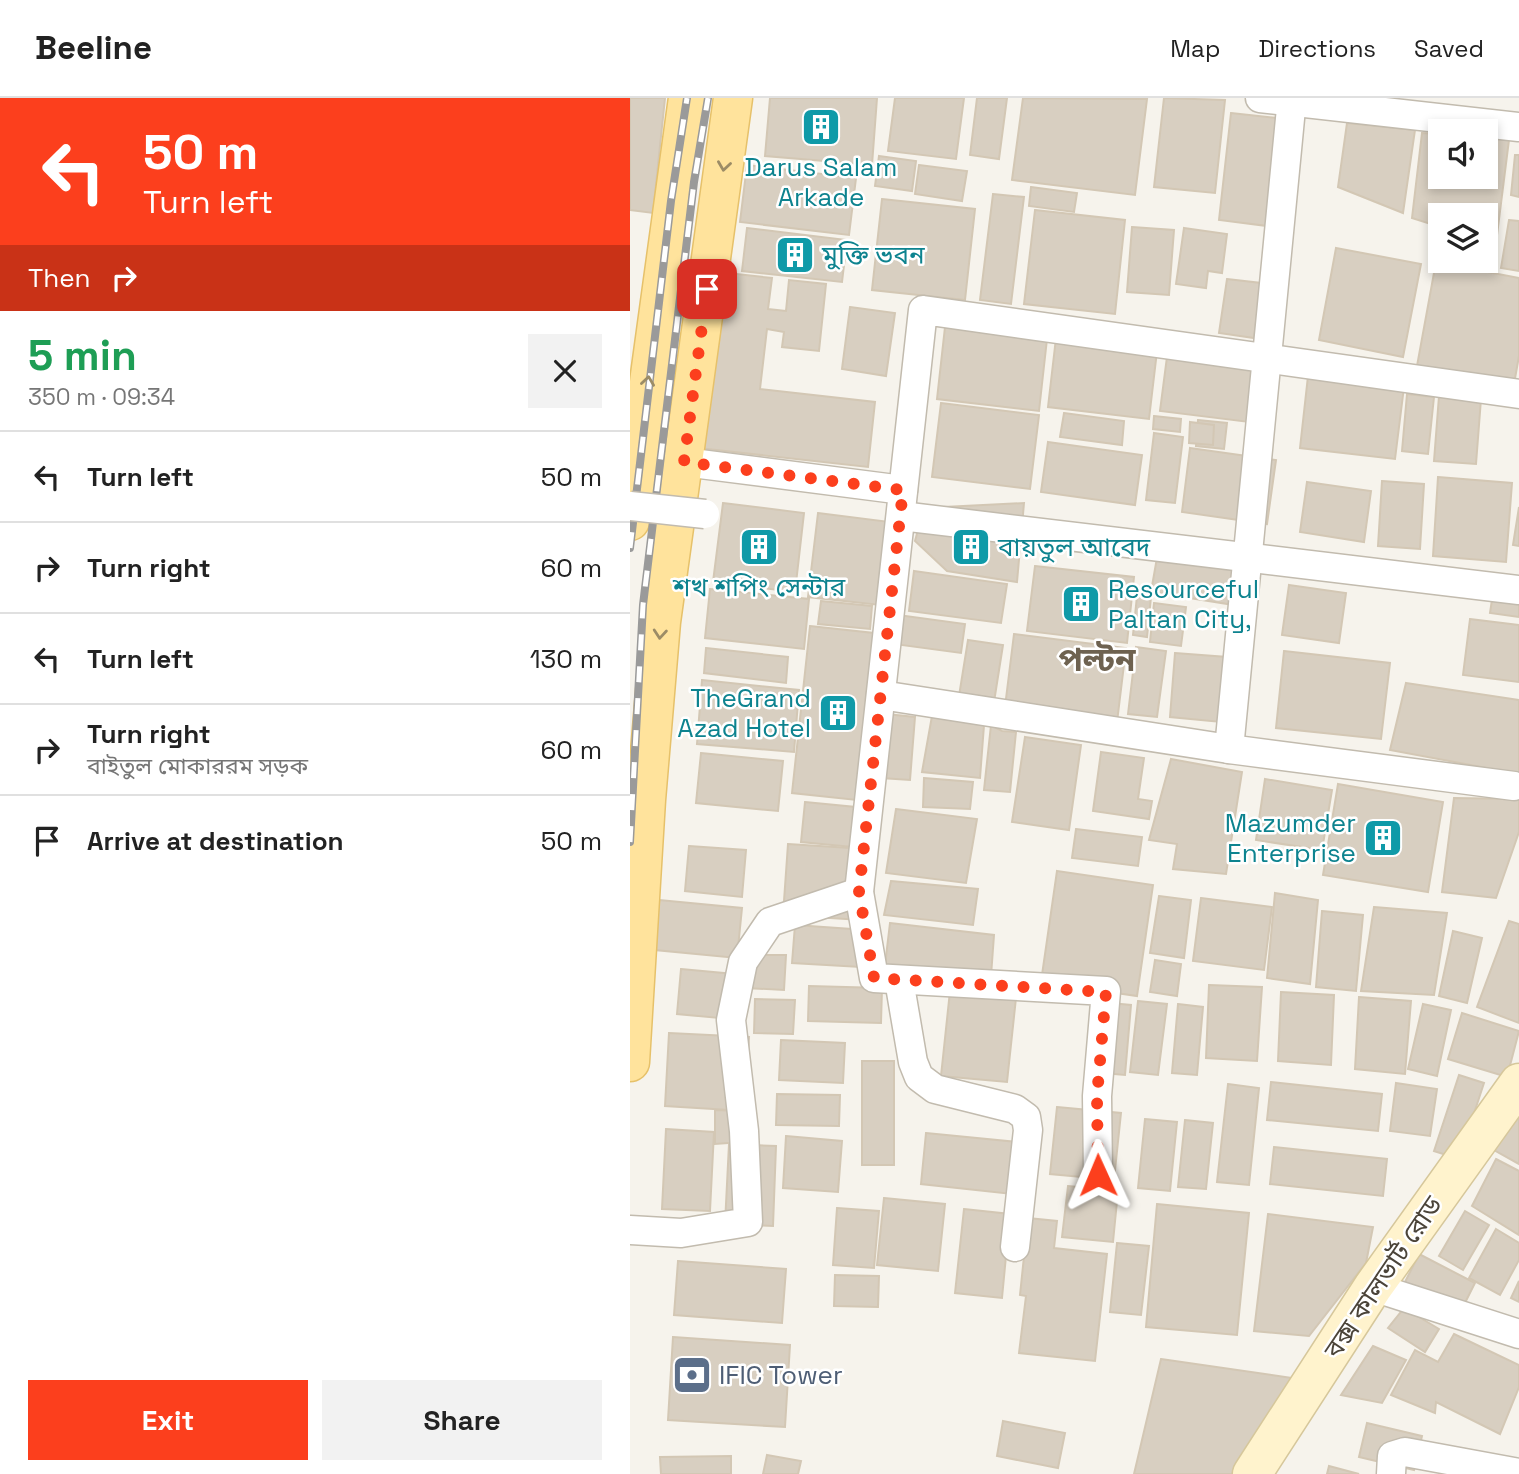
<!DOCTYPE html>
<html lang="en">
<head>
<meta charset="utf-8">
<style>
  body { margin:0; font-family:"Space Grotesk","Noto Sans Bengali",sans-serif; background:#f2f2f2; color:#222; height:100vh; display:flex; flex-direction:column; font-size:26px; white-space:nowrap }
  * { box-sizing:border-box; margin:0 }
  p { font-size:23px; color:#767676 }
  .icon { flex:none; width:38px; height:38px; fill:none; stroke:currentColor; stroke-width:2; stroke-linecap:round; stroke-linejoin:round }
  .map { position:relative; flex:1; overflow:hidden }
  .panel { display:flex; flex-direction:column; background:#fff; width:630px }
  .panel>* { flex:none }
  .banner { background:#fc3f1d; color:#fff; overflow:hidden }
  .buttons { position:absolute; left:798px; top:21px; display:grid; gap:14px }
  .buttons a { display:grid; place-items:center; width:70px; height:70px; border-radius:0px; background:#fff; box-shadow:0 4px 10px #0003; font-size:35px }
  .pin { position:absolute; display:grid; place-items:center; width:60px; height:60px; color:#fff; margin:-30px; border-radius:14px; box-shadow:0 4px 10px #0006 }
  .me { position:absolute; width:77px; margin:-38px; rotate:359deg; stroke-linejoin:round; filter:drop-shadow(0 0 5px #0008) }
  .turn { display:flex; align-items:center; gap:24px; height:147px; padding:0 28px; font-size:32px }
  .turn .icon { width:91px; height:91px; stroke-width:2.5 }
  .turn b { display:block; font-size:49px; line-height:60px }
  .then { display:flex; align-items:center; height:66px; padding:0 28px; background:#0003; gap:14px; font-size:26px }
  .round { display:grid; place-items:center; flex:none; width:74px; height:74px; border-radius:0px; background:#f2f2f2 }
  .summary { display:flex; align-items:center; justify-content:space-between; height:119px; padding:0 28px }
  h1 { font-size:42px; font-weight:600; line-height:52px; color:#1e9e55 }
  .primary-button { display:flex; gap:14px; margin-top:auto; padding:14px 28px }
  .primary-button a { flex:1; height:80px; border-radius:0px; background:#fc3f1d; color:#fff; font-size:28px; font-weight:600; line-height:80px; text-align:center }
  .primary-button a+a { background:#f2f2f2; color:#222 }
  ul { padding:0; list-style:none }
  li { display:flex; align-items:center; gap:21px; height:91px; padding:0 28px; border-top:2px solid #e0e0e0 }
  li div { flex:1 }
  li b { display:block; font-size:26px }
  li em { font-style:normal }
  header { display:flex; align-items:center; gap:42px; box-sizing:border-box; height:98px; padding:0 35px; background:#fff; border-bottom:2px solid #e0e0e0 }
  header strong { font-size:33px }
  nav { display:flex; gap:38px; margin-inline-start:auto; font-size:24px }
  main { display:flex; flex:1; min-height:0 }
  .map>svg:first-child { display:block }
</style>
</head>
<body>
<header>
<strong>Beeline</strong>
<nav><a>Map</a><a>Directions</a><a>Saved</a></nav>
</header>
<main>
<section class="panel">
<div class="banner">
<div class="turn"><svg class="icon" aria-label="left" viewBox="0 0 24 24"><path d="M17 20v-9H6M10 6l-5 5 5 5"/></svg><div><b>50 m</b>Turn left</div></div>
<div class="then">Then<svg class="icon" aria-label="right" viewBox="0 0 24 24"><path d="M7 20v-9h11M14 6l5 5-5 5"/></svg></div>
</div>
<div class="summary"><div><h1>5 min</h1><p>350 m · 09:34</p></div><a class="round"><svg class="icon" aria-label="close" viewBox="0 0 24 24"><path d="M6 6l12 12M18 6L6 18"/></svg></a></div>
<ul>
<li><svg class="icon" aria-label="left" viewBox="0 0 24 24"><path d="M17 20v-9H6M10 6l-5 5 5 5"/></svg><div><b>Turn left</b></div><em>50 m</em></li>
<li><svg class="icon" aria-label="right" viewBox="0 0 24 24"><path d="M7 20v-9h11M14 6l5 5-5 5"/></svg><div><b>Turn right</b></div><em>60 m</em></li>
<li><svg class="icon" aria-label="left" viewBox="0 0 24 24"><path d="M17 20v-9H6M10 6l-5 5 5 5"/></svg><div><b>Turn left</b></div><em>130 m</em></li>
<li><svg class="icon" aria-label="right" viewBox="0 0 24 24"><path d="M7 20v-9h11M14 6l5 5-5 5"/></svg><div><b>Turn right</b><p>বাইতুল মোকাররম সড়ক</p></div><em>60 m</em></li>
<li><svg class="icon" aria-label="arrive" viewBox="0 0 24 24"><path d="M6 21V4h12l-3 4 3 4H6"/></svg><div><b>Arrive at destination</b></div><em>50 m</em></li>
</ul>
<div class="primary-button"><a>Exit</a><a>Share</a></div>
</section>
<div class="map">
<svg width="889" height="1376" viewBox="0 0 889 1376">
  <rect width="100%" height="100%" fill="#f6f3ec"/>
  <!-- building -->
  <g fill="#d8cfc1" stroke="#d3c7b4" stroke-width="2">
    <path d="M0,0H35L23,115L0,112Z"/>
    <path d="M140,0H247L242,67L135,58Z"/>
    <path d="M265,0H334L326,61L258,53Z"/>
    <path d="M347,0H377L369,61L340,57Z"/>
    <path d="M393,0L517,1L505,97L382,82Z"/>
    <path d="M534,0L595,2L585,95L524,89Z"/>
    <path d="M601,15L657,21L645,129L589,122Z"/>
    <path d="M717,25L785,32L773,115L708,89Z"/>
    <path d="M792,35L810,36V79H856V40L879,42L866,145L856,142V117H810V129L782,120Z"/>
    <path d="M885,57H889V99L881,97Z"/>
    <path d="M249,58L286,63L282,93L245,88Z"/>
    <path d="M117,67L226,80L219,137L110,124Z"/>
    <path d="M289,67L337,73L332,103L285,96Z"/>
    <path d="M401,89L447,95L444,114L399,108Z"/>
    <path d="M363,96L394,99L381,206L350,202Z"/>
    <path d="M252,101L345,111L335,202L242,192Z"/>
    <path d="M405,112L495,122L485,216L394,206Z"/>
    <path d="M879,122L889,123V173L871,170Z"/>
    <path d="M502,129L544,132L539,197L497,194Z"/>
    <path d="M117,130L217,142L212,184L112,173Z"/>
    <path d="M554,130L597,136L592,175L578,173L576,190L546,186Z"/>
    <path d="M856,147L859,148L856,167L831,163H856Z"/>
    <path d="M706,150L791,166L773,259L689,242Z"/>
    <path d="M806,164L889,180V258L884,286L787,268Z"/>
    <path d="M88,174L142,180L138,211L156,213L159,182L196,186L189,253L152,249L154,234L137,231L130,291L245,304L238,369L68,350Z"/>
    <path d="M597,181L631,185L624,240L589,235Z"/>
    <path d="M220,209L265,215L256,278L212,271Z"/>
    <path d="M315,229L417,241L409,313L307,301Z"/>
    <path d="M426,240L527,253L519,321L418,309Z"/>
    <path d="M538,251L627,261L619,324L530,313Z"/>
    <path d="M678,278L774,289L765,361L670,350Z"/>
    <path d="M777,296L804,299L798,356L772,353Z"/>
    <path d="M809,298L851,301L846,366L804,363Z"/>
    <path d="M311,305L409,317L400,391L302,379Z"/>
    <path d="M434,315L494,323L492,347L430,339Z"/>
    <path d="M524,318L551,321L550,334L523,331Z"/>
    <path d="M568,322L597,325L594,351L566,348Z"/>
    <path d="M560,324L584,327L583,347L559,345Z"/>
    <path d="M524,335L553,339L545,405L516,402Z"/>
    <path d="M418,344L512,357L505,407L411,394Z"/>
    <path d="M560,350L646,362L637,426L552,414Z"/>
    <path d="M808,379L882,385L876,464L803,458Z"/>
    <path d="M752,383L794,386L790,451L748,448Z"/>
    <path d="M677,384L741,393L734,444L670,434Z"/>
    <path d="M93,405L174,415L165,494L83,484Z"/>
    <path d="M394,405L387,484L317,473L285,443L294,410Z"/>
    <path d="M889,409V448L883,447Z"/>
    <path d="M188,415L260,424L250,507L178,499Z"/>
    <path d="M531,437L614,451L604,507L521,494Z"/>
    <path d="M405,468L504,479L497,545L397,533Z"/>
    <path d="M284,473L377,486L371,525L279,513Z"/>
    <path d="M659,487L716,495L709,545L652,537Z"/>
    <path d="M80,491L179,501L174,551L75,540Z"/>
    <path d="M863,495L889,499V519L860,515Z"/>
    <path d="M507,498L521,499L517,539L503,537Z"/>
    <path d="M191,503L242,508L240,531L188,526Z"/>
    <path d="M524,505L556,509L551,548L520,544Z"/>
    <path d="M268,517L335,526L331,555L264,546Z"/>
    <path d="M840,521L889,527V584L833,577Z"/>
    <path d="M180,528L253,536L236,703L162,695Z"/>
    <path d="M384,536L496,550L487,624L375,609Z"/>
    <path d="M338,542L373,547L364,604L329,598Z"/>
    <path d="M506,549L536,553L527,619L498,616Z"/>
    <path d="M76,550L158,559L156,585L74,575Z"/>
    <path d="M654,553L760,565L751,641L646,630Z"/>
    <path d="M545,555L597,559L591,624L540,619Z"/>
    <path d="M72,582L169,592L164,654L67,646Z"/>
    <path d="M776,585L889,602V676L760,652Z"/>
    <path d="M256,616L285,619L280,682L251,680Z"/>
    <path d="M302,618L354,627L350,680L292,674Z"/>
    <path d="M361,627L372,633L386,634L380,694L354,692Z"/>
    <path d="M395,639L451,647L439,732L382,724Z"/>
    <path d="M471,654L514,660L508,701L522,703L519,721L463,713Z"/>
    <path d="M71,655L153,663L148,713L66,705Z"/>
    <path d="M541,661L612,674L596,776L543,771L547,746L519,742Z"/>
    <path d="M294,680L343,684L340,711L293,709Z"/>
    <path d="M635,681L702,692L692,752L626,742Z"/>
    <path d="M708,686L813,704L798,794L693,777Z"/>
    <path d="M824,700L889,701V734L866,800L812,794Z"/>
    <path d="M175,704L246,711L243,751L171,744Z"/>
    <path d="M266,711L347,721L336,785L256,775Z"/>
    <path d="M446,731L512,739L508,768L442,760Z"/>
    <path d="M158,746L236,751L231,822L153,817Z"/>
    <path d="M59,748L116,752L112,799L55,793Z"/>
    <path d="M427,773L523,787L507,898L411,884Z"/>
    <path d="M261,783L348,791L343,827L254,817Z"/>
    <path d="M645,795L688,802L680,886L637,880Z"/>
    <path d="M529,798L561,802L554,860L520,855Z"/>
    <path d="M571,800L642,809L634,872L563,863Z"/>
    <path d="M29,802L112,810L107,860L25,852Z"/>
    <path d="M744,809L817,815L804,897L731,893Z"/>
    <path d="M692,813L733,817L726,893L686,889Z"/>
    <path d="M879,823L889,826V925L847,909Z"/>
    <path d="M260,825L364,837L361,878L255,867Z"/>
    <path d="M165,827L250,833L248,870L162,865Z"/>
    <path d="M823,833L852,840L837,905L809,898Z"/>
    <path d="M116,857H156L154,892L115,890Z"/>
    <path d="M525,862L551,866L547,898L520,894Z"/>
    <path d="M51,871L104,876L100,921L47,916Z"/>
    <path d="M579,887L632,889L627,963L576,960Z"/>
    <path d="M179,888L252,890L251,925L178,923Z"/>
    <path d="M320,893L386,900L377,984L311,978Z"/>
    <path d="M651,894L704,897L701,967L648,963Z"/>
    <path d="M729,899L781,903L775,976L725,971Z"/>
    <path d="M125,901L165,902L163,936L124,935Z"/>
    <path d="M508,903L537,906L528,977L500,974Z"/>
    <path d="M480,905L501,907L495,977L473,975Z"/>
    <path d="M548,906L573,909L567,977L542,975Z"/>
    <path d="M793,906L821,912L807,978L778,971Z"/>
    <path d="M832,915L889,933L877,979L818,961Z"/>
    <path d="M39,935L119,939L115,1013L35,1008Z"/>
    <path d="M151,942L215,945L213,985L149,982Z"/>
    <rect x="232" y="963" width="32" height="104"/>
    <path d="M829,977L854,985L829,1061L804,1053Z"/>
    <path d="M641,984L752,996L748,1033L637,1022Z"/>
    <path d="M766,985L807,991L800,1038L760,1033Z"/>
    <path d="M598,986L629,990L619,1087L587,1084Z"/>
    <path d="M147,996L210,997L209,1028L146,1027Z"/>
    <path d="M427,1009L491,1015L484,1082L420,1076Z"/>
    <path d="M85,1012L111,1013L112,1044L85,1046Z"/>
    <path d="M889,1017V1066L862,1051Z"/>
    <path d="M515,1021L547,1024L540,1093L508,1090Z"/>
    <path d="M555,1022L583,1025L576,1091L548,1089Z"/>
    <path d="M36,1031L84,1034L80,1113L32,1111Z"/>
    <path d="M296,1035L387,1044L382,1096L291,1086Z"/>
    <path d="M156,1038L212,1043L208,1094L153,1090Z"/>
    <path d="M99,1046L146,1048L143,1128L95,1126Z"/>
    <path d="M644,1049L757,1061L753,1098L640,1086Z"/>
    <path d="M866,1061L889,1073V1137L842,1108Z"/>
    <path d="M438,1088L488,1093L483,1144L432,1139Z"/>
    <path d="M254,1100L315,1106L308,1173L247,1167Z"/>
    <path d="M527,1106L619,1115L607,1237L516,1229Z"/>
    <path d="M207,1110L249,1113L244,1170L203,1167Z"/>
    <path d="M334,1111L380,1116L372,1200L325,1195Z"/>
    <path d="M835,1113L859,1127L833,1172L809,1158Z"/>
    <path d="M638,1116L743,1129L736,1165L679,1238L624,1233Z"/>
    <path d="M398,1120L427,1123L424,1150L477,1156L465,1263L389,1255L396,1198L390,1197Z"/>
    <path d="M866,1131L889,1145V1162L870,1197L839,1180Z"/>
    <path d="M487,1145L519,1148L511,1217L480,1214Z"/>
    <path d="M789,1156L845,1185L831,1213L775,1184Z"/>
    <path d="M48,1163L156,1171L152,1225L44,1217Z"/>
    <path d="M205,1177L249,1178L248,1209L204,1208Z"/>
    <path d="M889,1183V1204L881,1200Z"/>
    <path d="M774,1210L809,1231L795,1254L758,1230Z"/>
    <path d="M824,1236L889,1267V1289L870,1336L806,1304L805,1315L761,1297L785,1252L808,1264Z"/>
    <path d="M43,1239L160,1247L155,1329L38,1322Z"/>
    <path d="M743,1248L776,1262L752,1305L711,1297Z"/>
    <path d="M531,1261L662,1280L602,1376H504Z"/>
    <path d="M373,1323L435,1335L428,1370L367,1358Z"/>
    <path d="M737,1325L792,1338L784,1372L729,1359Z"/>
    <path d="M137,1357L171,1363L168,1376H133Z"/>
    <path d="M101,1358V1376H31L30,1359Z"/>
    <path d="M699,1368L729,1376H697Z"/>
  </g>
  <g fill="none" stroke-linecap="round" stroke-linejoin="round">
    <!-- street casing -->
    <g stroke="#c2bbae" stroke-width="31">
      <g id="street">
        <path d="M630,0L889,29"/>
        <path d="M54,364L273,392"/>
        <path d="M271,418L889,492"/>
        <path d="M251,597L599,651L884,688"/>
        <path d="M599,651L662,0"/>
        <path d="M269,882L283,964L289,979L305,991L385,1011L396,1019L398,1032L385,1149"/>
        <path d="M468,1077L467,998L476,893L244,880L229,794L293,212L889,296"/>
        <path d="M0,1132L51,1135L118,1124L114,1033L101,922L113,864L140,824L229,794"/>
        <path d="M743,1189L889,1236"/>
        <path d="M761,1376L762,1358L775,1354L889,1375"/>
      </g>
    </g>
    <!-- secondary casing -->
    <g stroke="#d6c79b" stroke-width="41">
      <path id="secondary" d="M622,1376L743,1189L889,985"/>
    </g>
    <!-- primary casing -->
    <g stroke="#e6c16a" stroke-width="41">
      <g id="primary">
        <path d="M0,423L58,0"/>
        <path d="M0,964L16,702L31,524L103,0"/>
      </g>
    </g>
    <!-- street -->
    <use href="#street" stroke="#fff" stroke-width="28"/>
    <!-- secondary -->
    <use href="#secondary" stroke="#fff3cd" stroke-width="38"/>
    <!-- primary -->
    <use href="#primary" stroke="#ffe39c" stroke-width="38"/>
    <!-- rail casing -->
    <g stroke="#9a9a9a" stroke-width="8">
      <g id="rail">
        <path d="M0,450L41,103L57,0"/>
        <path d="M0,744L13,507L64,84L78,0"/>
      </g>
    </g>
    <!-- rail -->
    <use href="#rail" stroke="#fff" stroke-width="5" stroke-dasharray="16" stroke-linecap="butt"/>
    <!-- street-bridge casing -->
    <g stroke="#c2bbae" stroke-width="31" stroke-linecap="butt">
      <path id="street-bridge" d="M0,408L75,416"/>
    </g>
    <!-- street-bridge -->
    <use href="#street-bridge" stroke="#fff" stroke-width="28"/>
  </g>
  <!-- one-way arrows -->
  <defs><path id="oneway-chevron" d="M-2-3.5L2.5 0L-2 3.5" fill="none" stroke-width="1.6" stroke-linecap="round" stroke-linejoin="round" transform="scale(1.75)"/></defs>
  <g stroke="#9c8c66">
    <use href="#oneway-chevron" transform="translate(94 68) rotate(98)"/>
    <use href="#oneway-chevron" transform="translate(18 283) rotate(-82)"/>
    <use href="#oneway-chevron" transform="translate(30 536) rotate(95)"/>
  </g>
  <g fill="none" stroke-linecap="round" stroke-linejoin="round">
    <!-- route -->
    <path stroke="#fc3f1d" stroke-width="12" stroke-dasharray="0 21.6" d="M77,191L54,364L273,392L229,794L244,880L476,894L467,998L468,1077"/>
  </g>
  <!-- icons -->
  <defs>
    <g id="building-square" transform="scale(2.0125)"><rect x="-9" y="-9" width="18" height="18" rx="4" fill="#0f9aa8" stroke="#fff"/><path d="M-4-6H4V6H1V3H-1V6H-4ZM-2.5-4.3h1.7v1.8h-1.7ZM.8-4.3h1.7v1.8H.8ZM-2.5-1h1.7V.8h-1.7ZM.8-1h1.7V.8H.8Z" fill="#fff"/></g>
    <g id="bank-square" transform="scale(2.0125)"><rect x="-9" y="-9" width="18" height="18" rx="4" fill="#5c6f8a" stroke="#fff"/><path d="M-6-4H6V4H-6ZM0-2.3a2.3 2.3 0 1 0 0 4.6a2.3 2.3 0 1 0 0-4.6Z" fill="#fff"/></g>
  </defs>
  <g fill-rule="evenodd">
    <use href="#building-square" x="191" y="29"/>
    <use href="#building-square" x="165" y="157"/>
    <use href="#building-square" x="129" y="449"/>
    <use href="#building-square" x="341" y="449"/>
    <use href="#building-square" x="451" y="506"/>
    <use href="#building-square" x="208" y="615"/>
    <use href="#building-square" x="753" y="740"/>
    <use href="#bank-square" x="62" y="1277"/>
  </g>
  <g text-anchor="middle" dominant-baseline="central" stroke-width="5" stroke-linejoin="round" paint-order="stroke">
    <!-- culture labels -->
    <g font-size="26" fill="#0d838f" stroke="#fff" text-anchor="start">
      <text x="191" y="69" text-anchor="middle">Darus Salam<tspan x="191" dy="30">Arkade</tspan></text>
      <text x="192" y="157">মুক্তি ভবন</text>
      <text x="368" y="449">বায়তুল আবেদ</text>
      <text x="129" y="489" text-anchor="middle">শখ শপিং সেন্টার</text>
      <text x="478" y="491">Resourceful<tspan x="478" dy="30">Paltan City,</tspan></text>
      <text x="181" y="600" text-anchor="end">TheGrand<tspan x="181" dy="30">Azad Hotel</tspan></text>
      <text x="726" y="725" text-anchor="end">Mazumder<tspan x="726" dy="30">Enterprise</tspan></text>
    </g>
    <!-- street labels -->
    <g font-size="26" fill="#4b4439" stroke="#fff">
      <text transform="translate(753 1179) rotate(-56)">বক্স কালভার্ট রোড</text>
    </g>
    <!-- service labels -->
    <g font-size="26" fill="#4e5e75" stroke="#fff" text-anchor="start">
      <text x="89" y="1277">IFIC Tower</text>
    </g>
    <!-- district labels -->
    <g font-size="33" font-weight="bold" fill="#6e6250" stroke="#fff">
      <text x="467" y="562">পল্টন</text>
    </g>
  </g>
</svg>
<div class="buttons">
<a><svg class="icon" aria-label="sound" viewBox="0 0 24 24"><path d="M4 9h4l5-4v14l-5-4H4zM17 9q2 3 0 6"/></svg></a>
<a><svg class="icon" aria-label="layers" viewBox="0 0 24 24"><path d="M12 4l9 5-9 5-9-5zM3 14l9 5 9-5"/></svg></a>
</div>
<div class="pin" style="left:77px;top:191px;background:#d93025"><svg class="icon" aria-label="arrive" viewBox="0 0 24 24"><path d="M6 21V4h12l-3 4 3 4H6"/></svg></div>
<svg class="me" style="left:468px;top:1077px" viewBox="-20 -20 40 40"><path d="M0-17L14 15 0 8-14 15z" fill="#fc3f1d" stroke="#fff" stroke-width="4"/></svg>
</div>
</main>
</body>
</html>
